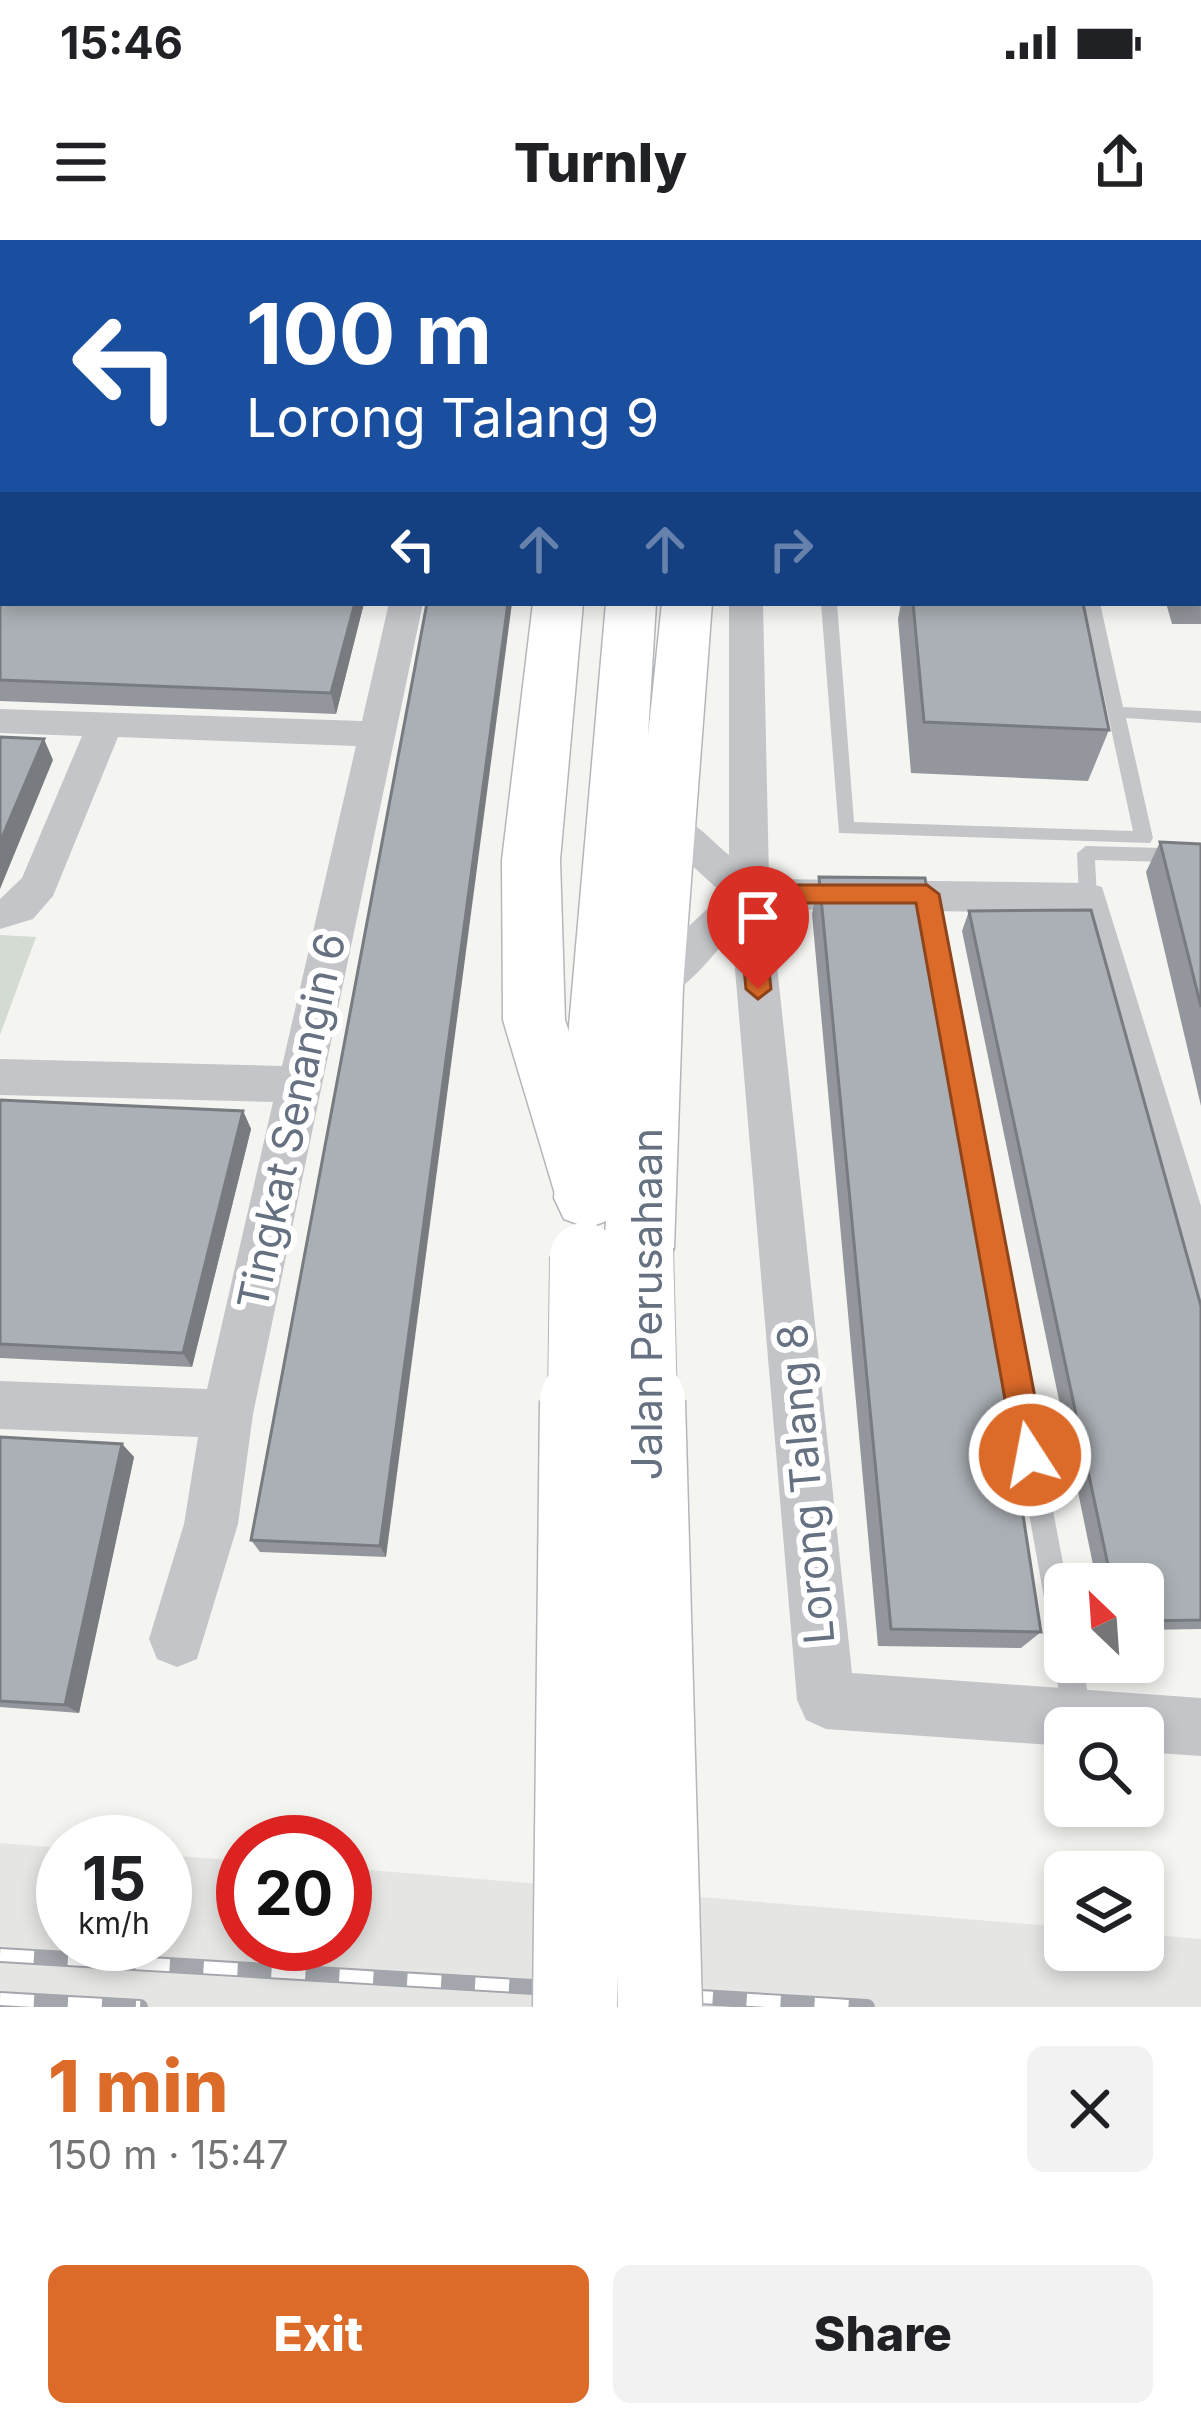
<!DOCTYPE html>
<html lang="en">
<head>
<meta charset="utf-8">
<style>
  body { margin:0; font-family:Inter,sans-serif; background:#f2f2f2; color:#202124; height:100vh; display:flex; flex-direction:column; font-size:45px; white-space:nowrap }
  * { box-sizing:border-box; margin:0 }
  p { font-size:39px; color:#757577 }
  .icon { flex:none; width:66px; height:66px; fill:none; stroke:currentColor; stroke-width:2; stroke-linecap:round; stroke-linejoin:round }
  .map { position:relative; height:1767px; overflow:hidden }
  .details { display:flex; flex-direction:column; background:#fff; flex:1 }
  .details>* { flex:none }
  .guide { position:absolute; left:0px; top:0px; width:1203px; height:366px; box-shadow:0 6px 18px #0003; background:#1a4fa0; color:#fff; overflow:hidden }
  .needle { width:78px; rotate:335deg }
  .fabs { position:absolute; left:1044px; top:1323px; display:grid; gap:24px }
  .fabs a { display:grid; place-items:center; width:120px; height:120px; border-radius:18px; background:#fff; box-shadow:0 6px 18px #0003; font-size:60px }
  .speed { position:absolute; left:36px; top:1575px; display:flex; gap:24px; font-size:60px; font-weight:700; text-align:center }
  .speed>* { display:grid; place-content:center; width:156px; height:156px; border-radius:50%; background:#fff; box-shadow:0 6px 18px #0003; line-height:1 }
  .speed small { font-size:30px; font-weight:400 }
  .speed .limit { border:18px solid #d22; background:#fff; color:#111 }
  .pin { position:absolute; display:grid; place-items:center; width:102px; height:102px; color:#fff; margin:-123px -51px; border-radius:50% 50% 50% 0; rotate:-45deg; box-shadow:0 0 12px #0007 }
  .pin .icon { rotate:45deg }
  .me { position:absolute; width:132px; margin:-66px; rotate:349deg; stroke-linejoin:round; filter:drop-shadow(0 0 9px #0008) }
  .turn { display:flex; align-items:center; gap:42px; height:252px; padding:0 48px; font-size:54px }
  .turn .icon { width:156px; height:156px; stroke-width:2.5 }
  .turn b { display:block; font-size:84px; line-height:102px }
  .lanes { display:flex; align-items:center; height:114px; padding:0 48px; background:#0003; justify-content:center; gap:60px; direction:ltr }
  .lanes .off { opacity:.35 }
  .round { display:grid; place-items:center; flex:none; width:126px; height:126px; border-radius:18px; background:#f2f2f2 }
  .headline { display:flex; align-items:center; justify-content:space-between; height:204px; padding:0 48px }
  h1 { font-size:72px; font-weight:800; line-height:90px; color:#dc6a29 }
  .primary-button { display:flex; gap:24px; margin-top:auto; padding:24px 48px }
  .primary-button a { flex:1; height:138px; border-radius:18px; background:#dc6a29; color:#fff; font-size:48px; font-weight:800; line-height:138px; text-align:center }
  .primary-button a+a { background:#f2f2f2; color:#202124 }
  .status { display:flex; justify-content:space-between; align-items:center; height:84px; padding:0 60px; background:#fff; direction:ltr }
  .status svg { height:33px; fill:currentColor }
  header { display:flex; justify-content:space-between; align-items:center; height:156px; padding:0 48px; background:#fff; font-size:54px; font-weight:800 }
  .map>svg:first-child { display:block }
</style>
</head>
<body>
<div class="status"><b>15:46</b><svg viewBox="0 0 49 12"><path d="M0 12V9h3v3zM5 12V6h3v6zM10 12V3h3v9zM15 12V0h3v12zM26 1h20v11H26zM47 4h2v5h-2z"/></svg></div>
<header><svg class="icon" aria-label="menu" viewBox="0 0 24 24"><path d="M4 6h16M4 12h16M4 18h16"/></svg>Turnly<svg class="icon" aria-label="share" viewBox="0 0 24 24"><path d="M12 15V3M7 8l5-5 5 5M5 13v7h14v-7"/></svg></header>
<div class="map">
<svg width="1201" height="1767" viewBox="0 0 1201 1767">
  <rect width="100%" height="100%" fill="#f4f5f1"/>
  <!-- built -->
  <path fill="#e5e6e4" d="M0,1603L63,1608V1704H165V1615L243,1621V1704H345V1628L1065,1687V1710H1143V1694L1201,1699V1767H0Z"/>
  <!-- green -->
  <path fill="#d4dbd2" d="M0,695L36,697L0,795Z"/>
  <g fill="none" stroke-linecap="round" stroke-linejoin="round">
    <!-- primary casing -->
    <g stroke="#b3b6bb" stroke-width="3">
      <g id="primary">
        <rect x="657" y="0" width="38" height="3"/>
        <path d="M606,363H656L648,496L662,363H712L683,747L674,1009L664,1031L639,1040L614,1031L604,1009L606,981L588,988L564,979L554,958Z"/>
      </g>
    </g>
    <!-- highway casing -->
    <g stroke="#b5b7bb" stroke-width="3">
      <g id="highway">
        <path d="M359,0H407L409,3H361Z"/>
        <path d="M883,0H935L881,3Z"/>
        <path d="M533,363H583L560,620L565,780L623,954L613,975L589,984L565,975L555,954L503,780L502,620Z"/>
      </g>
    </g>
    <!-- lane -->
    <g fill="#c3c5c9" fill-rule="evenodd">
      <path d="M821,363H837L854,582L1133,591L1084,363H1100L1123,467L1201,471V483L1126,478L1153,598L1150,603L839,593Z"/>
      <path d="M1086,606L1201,609V623L1095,620L1097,658L1088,665L1079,658L1077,613Z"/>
      <path d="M927,647L936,654L1067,1344L1065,1422H1082L1092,1475L1088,1485L1079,1488L1068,1485C1061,1466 1052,1432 1060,1413L1052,1402L918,654Z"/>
    </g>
    <!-- street -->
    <g fill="#c3c5c9" fill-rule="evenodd">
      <path d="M232,0H258L259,3H233Z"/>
      <rect x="0" y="27" width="3" height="16"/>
      <rect x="0" y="310" width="3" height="20"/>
      <path d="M389,363H423L253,1174L238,1284L197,1419L177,1427L157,1419L149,1399L184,1284L198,1197L0,1189V1141L207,1149L273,862L0,855V819L282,826L356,506L118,497L53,656L33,679L0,689V659L22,638L82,496L0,493V469L362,481Z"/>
      <path d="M729,363H763L769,639L1088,643L1102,647L1201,966V1069L1184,1063L1177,1047L1072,673L771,669L852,1433L1201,1458V1516L1143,1512V1488H1065V1506L826,1489L806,1480L797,1460L732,694C708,719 674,771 637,759L631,747L637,735L723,654L648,585L653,575C684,566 707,597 729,615Z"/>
    </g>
    <!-- primary -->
    <use href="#primary" fill="#fff" fill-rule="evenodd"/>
    <!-- highway -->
    <use href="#highway" fill="#fff" fill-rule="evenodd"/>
    <!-- rail casing -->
    <g stroke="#a3a7ad" stroke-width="16">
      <g id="rail">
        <path d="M0,1715L867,1767"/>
        <path d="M0,1759L140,1767"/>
      </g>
    </g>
    <!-- rail -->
    <use href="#rail" stroke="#fff" stroke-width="12" stroke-dasharray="34" stroke-linecap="butt"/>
    <!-- primary-bridge-far1 casing -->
    <g stroke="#b3b6bb" stroke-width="70" stroke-linecap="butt">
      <g id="primary-bridge-far1">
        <path d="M639,1009L643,1164"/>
        <path d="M582,1164L584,1017"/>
      </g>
    </g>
    <!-- primary-bridge casing -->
    <g stroke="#b3b6bb" stroke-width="87" stroke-linecap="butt">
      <g id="primary-bridge">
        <path d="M643,1161L660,1767"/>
        <path d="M575,1767L582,1161"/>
      </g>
    </g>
    <!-- primary-bridge-far1 -->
    <use href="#primary-bridge-far1" stroke="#fff" stroke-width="68"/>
    <!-- primary-bridge -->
    <use href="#primary-bridge" stroke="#fff" stroke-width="84"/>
  </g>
  <!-- wall -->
  <g fill="#93979d">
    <path d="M29,0H101V1L100,3H30Z"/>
    <rect x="1200" y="8" width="1" height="118"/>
    <path d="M1200,159L1201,384H1172L1166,363H1200Z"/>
    <rect x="0" y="186" width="3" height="101"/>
    <path d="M0,326L3,363H364L336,474L0,461Z"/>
    <path d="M427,363L386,1317L260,1312L251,1300Z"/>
    <path d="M901,363H1083L1109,490L1088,541L911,533L898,379Z"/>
    <path d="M1160,602L1201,604V866L1146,632Z"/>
    <path d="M819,637L1041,1392L1021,1408L878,1406L812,674Z"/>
    <path d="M969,671L1201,1066V1389L1143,1390V1344H1097L962,691Z"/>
    <path d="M0,860L243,871L251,889L192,1127L0,1118Z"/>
    <path d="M0,1197L122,1204L134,1217L79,1473L0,1467Z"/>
  </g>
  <!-- shaded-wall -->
  <g fill="#787b7f">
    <path d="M355,363H364L336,474L331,453Z"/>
    <path d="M508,363H512L386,1317L380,1306Z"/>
    <path d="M44,499L53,520L0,649V602Z"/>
    <path d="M243,871L251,889L192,1127L183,1113Z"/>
    <path d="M122,1204L134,1217L79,1473L65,1465Z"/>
  </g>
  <!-- building -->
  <g fill="#abb0b6" stroke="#787b7f" stroke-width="3">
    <rect x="1200" y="159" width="1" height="97"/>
    <rect x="0" y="186" width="3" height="80"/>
    <rect x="1200" y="256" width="1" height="76"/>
    <path d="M0,326H3V363H355L331,453L0,440Z"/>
    <path d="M427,363H508L380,1306L251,1300Z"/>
    <path d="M913,363H1083L1109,490L924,482Z"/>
    <path d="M0,497L44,499L0,602Z"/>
    <path d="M1160,602L1201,604V767Z"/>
    <path d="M819,637L925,638L1041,1392L891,1389Z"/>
    <path d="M1091,670L1201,1066V1380L1143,1381V1344H1112L969,671Z"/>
    <path d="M0,860L243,871L183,1113L0,1104Z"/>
    <path d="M0,1197L122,1204L65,1465L0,1461Z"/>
  </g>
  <!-- route -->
  <path fill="#dc6a29" stroke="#8f451b" stroke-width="3" d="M749,645H927L939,654L1046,1215L1042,1226L1030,1230L1019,1226L1015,1215L916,663H762L771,749L758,759L746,749L737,654Z"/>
  <g text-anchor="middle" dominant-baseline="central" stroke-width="12" stroke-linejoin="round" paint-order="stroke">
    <!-- street labels -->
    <g font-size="42" fill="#657081" stroke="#fff">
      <text transform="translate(291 881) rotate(-78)">Tingkat Senangin 6</text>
      <text transform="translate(646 1064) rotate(-90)">Jalan Perusahaan</text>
      <text transform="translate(805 1244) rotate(-95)">Lorong Talang 8</text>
    </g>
  </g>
</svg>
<div class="fabs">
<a><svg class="needle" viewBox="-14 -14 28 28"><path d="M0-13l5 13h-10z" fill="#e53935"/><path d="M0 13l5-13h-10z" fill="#757577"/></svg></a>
<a><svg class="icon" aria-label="search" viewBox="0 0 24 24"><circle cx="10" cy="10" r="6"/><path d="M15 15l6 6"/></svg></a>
<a><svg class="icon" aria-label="layers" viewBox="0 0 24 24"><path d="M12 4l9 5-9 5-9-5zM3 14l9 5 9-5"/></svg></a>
</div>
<div class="speed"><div>15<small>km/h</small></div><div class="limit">20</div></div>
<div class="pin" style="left:758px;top:749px;background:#d93025"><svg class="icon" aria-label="arrive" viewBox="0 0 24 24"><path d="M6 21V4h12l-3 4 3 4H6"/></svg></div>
<svg class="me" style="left:1030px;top:1215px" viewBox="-20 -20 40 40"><circle r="17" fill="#dc6a29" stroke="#fff" stroke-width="3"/><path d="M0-11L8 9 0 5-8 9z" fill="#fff"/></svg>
<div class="guide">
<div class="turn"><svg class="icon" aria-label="left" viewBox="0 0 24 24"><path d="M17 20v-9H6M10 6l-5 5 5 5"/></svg><div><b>100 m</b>Lorong Talang 9</div></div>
<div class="lanes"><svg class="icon" aria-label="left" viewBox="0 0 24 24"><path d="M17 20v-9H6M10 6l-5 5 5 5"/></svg><svg class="icon off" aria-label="ahead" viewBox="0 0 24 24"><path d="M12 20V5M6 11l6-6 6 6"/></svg><svg class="icon off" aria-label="ahead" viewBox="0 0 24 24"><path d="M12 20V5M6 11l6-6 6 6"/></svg><svg class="icon off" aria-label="right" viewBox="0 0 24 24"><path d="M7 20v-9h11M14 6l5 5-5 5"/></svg></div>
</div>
</div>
<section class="details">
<div class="headline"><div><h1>1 min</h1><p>150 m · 15:47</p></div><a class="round"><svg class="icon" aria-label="close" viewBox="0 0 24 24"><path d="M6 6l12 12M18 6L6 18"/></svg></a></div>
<div class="primary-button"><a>Exit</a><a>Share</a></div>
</section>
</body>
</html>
